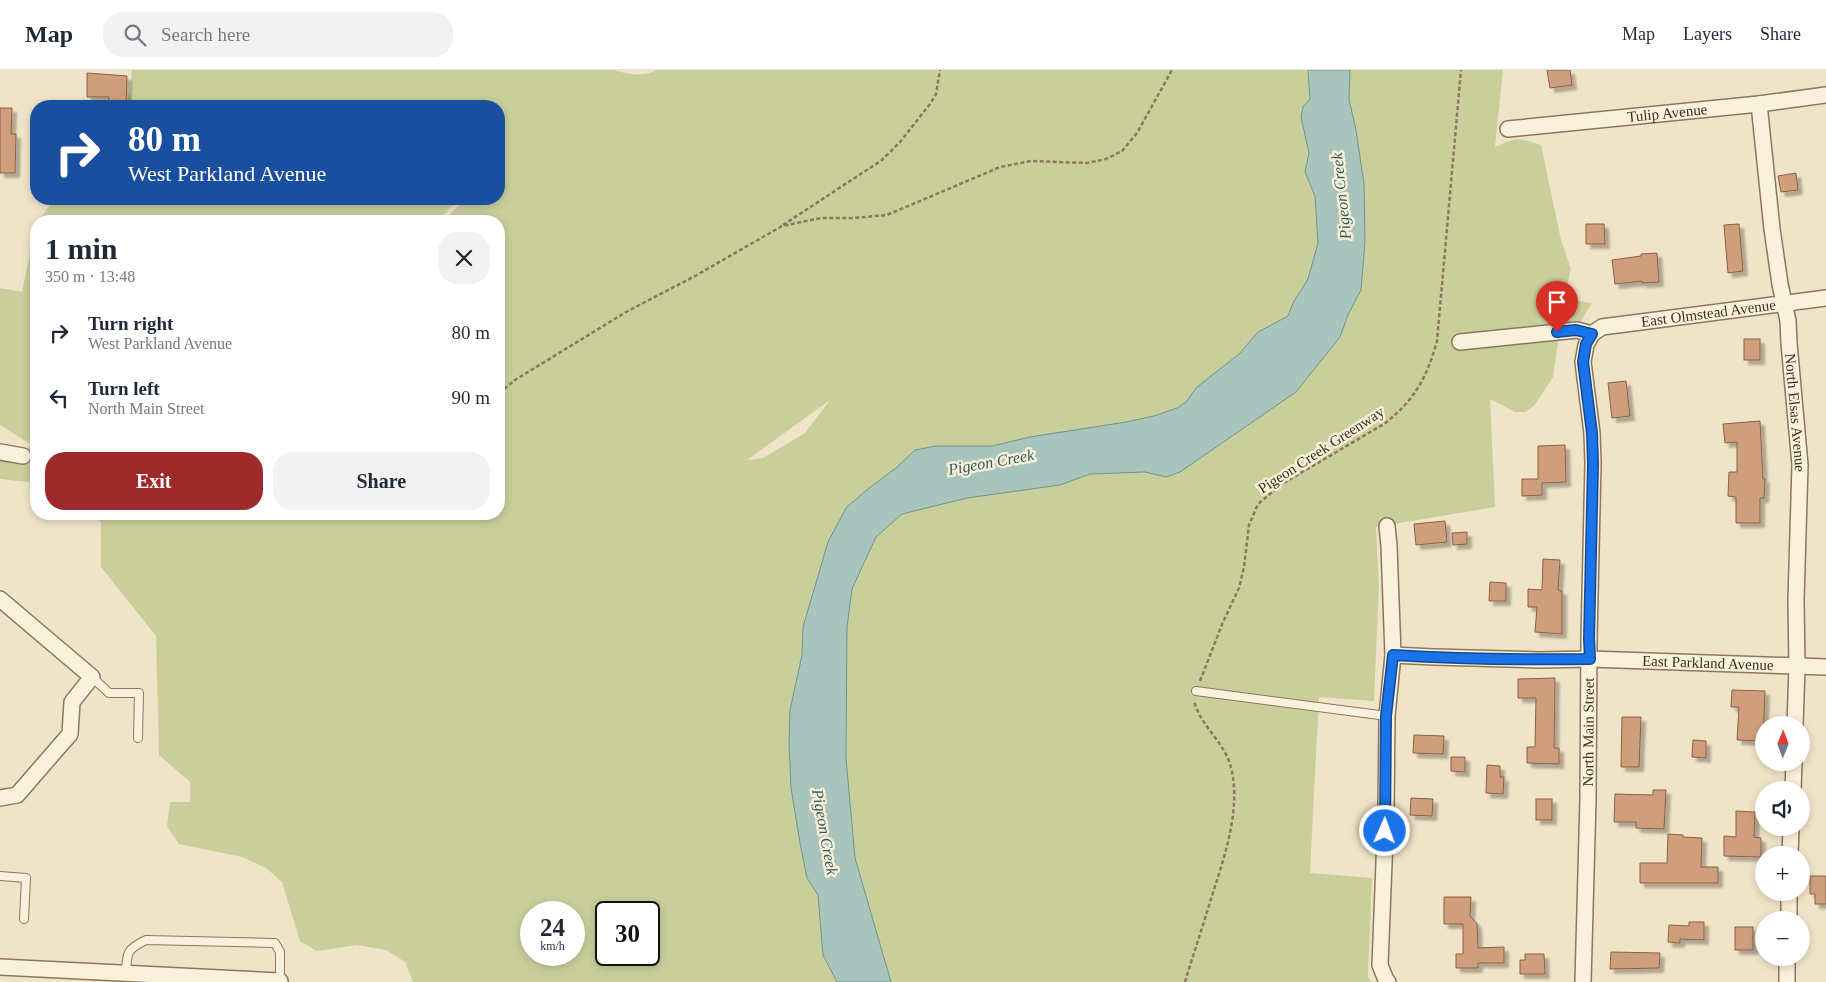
<!DOCTYPE html>
<html lang="en">
<head>
<meta charset="utf-8">
<style>
  body { margin:0; font-family:Georgia,serif; background:#f2f2f3; color:#1f2937; height:100vh; display:flex; flex-direction:column; font-size:19px; white-space:nowrap }
  * { box-sizing:border-box; margin:0 }
  p { font-size:16px; color:#747a83 }
  .icon { flex:none; width:28px; height:28px; fill:none; stroke:currentColor; stroke-width:2; stroke-linecap:round; stroke-linejoin:round }
  .map { position:relative; flex:1; overflow:hidden }
  .details { position:absolute; left:30px; top:145px; width:475px; height:305px; display:flex; flex-direction:column; background:#fff; border-radius:20px; box-shadow:0 2px 8px #0003 }
  .details>* { flex:none }
  .top-card { position:absolute; left:30px; top:30px; width:475px; height:105px; border-radius:20px; box-shadow:0 2px 8px #0003; background:#1a4fa0; color:#fff; overflow:hidden }
  .needle { width:32px; rotate:1deg }
  .tools { position:absolute; left:1755px; top:646px; display:grid; gap:10px }
  .tools a { display:grid; place-items:center; width:55px; height:55px; border-radius:50%; background:#fff; box-shadow:0 2px 8px #0003; font-size:25px }
  .speed { position:absolute; left:520px; top:831px; display:flex; gap:10px; font-size:25px; font-weight:700; text-align:center }
  .speed>* { display:grid; place-content:center; width:65px; height:65px; border-radius:50%; background:#fff; box-shadow:0 2px 8px #0003; line-height:1 }
  .speed small { font-size:12px; font-weight:400 }
  .speed .limit { border:2px solid #111; border-radius:8px; background:#fff; color:#111 }
  .pin { position:absolute; display:grid; place-items:center; width:42px; height:42px; color:#fff; margin:-51px -21px; border-radius:50% 50% 50% 0; rotate:-45deg; box-shadow:0 0 5px #0007 }
  .pin .icon { rotate:45deg }
  .me { position:absolute; width:55px; margin:-28px; rotate:2deg; stroke-linejoin:round; filter:drop-shadow(0 0 4px #0008) }
  .turn { display:flex; align-items:center; gap:18px; height:105px; padding:0 15px; font-size:22px }
  .turn .icon { width:65px; height:65px; stroke-width:2.5 }
  .turn b { display:block; font-size:35px; line-height:42px }
  .round { display:grid; place-items:center; flex:none; width:52px; height:52px; border-radius:20px; background:#f2f2f3 }
  .head { display:flex; align-items:center; justify-content:space-between; height:85px; padding:0 15px }
  h1 { font-size:30px; font-weight:800; line-height:38px }
  .cta { display:flex; gap:10px; margin-top:auto; padding:10px 15px }
  .cta a { flex:1; height:58px; border-radius:20px; background:#9e2a2b; color:#fff; font-size:20px; font-weight:800; line-height:58px; text-align:center }
  .cta a+a { background:#f2f2f3; color:#1f2937 }
  ul { padding:0; list-style:none }
  li { display:flex; align-items:center; gap:15px; height:65px; padding:0 15px }
  li div { flex:1 }
  li b { display:block; font-size:19px }
  li em { font-style:normal }
  header { display:flex; align-items:center; gap:30px; box-sizing:border-box; height:70px; padding:0 25px; background:#fff; border-bottom:1px solid #e0e1e3 }
  header strong { font-size:24px }
  nav { display:flex; gap:28px; margin-inline-start:auto; font-size:18px }
  .search { width:350px; height:45px; background:#f2f2f3; display:flex; align-items:center; gap:12px; box-sizing:border-box; padding:0 18px; border-radius:20px; color:#747a83; font-size:19px }
  .map>svg:first-child { display:block }
</style>
</head>
<body>
<header>
<strong>Map</strong>
<div class="search"><svg class="icon" aria-label="search" viewBox="0 0 24 24"><circle cx="10" cy="10" r="6"/><path d="M15 15l6 6"/></svg>Search here</div>
<nav><a>Map</a><a>Layers</a><a>Share</a></nav>
</header>
<div class="map">
<svg width="1826" height="912" viewBox="0 0 1826 912">
  <defs>
    <filter id="shadow"><feDropShadow dx="4.5" dy="4.5" stdDeviation="1" flood-color="#0004"/></filter>
  </defs>
  <rect width="100%" height="100%" fill="#f0e4c8"/>
  <!-- green -->
  <g fill="#c9cf9b" fill-rule="evenodd">
    <path d="M132,0H614C628,4 643,8 656,0H1308L1310,29L1303,37L1301,47L1309,83L1305,102L1315,125L1318,173L1308,209L1293,233L1288,246L1258,262L1239,284L1197,317L1186,333L1177,338L1154,346L1126,352L1030,367L992,376H936L915,380L896,398L869,418L846,438L803,557L802,585L790,640L791,718L800,773L807,808L818,825L823,885L837,912H413L405,892L386,880L357,875L317,881L300,871L282,812L266,798L242,787L179,774L167,756L170,732H190V712L159,685L156,566L101,497V452L90,444H499V151H443L465,129H499V36H125L130,22ZM830,330L805,363L763,388L747,390ZM531,842H574V885H531ZM606,842H649V885H606Z"/>
    <path d="M1350,0H1503L1495,77C1518,67 1516,67 1541,75L1561,170L1571,199L1566,221L1571,230L1592,233L1581,251L1559,265L1553,307L1534,336L1525,342H1515L1490,329L1495,437L1376,457L1379,516L1374,631L1319,627L1310,803L1372,808L1368,907L1371,912H891L855,788L846,688L847,557L852,519L876,467L902,444L967,428L1060,415L1090,404L1145,402L1166,407L1180,402L1296,322L1340,267L1348,245L1361,220L1365,172L1364,114L1356,60L1349,29Z"/>
    <path d="M60,129H459L438,151H38L53,131Z"/>
    <path d="M36,154V413L0,409V388L22,392L30,374L0,355V218L22,222Z"/>
  </g>
  <!-- water -->
  <path fill="#a9c4bc" stroke="#6f938a" d="M1308,0H1350L1349,29L1356,60L1364,114L1365,172L1361,220L1348,245L1340,267L1296,322L1180,402L1166,407L1145,402L1090,404L1060,415L967,428L902,444L876,467L852,519L847,557L846,688L855,788L891,912H837L823,885L818,825L807,808L800,773L791,718L789,673L790,640L802,585L803,557L828,472L846,438L869,418L896,398L915,380L936,376H992L1030,367L1126,352L1154,346L1177,338L1186,332L1197,317L1239,284L1258,262L1288,246L1293,233L1308,209L1318,173L1315,126L1305,102L1309,83L1301,47L1303,37L1310,29Z"/>
  <!-- building -->
  <g fill="#cf9f7d" stroke="#8d5f41" filter="url(#shadow)">
    <path d="M1547,0H1570L1572,15L1550,18Z"/>
    <path d="M87,3L127,6L126,36H108L109,27H87Z"/>
    <path d="M0,38H12L11,64H16L15,103H0Z"/>
    <path d="M1796,103L1798,120L1781,122L1778,106Z"/>
    <path d="M1586,154H1604L1605,174H1586Z"/>
    <path d="M1739,154L1743,201L1728,203L1724,155Z"/>
    <path d="M1657,183L1659,212L1642,213V211L1615,214L1612,190L1641,186V184Z"/>
    <rect x="1744" y="269" width="16" height="21"/>
    <path d="M1626,311L1630,346L1612,348L1608,313Z"/>
    <path d="M1760,351L1763,409H1765L1764,428H1760V453H1736V427L1728,426L1729,402H1737V372L1725,373L1723,354Z"/>
    <path d="M1565,375L1566,412L1542,413V425L1522,426V409H1538V376Z"/>
    <path d="M1445,451L1447,472L1416,475L1414,454Z"/>
    <path d="M1467,462V474L1453,475L1452,463Z"/>
    <path d="M1543,489L1560,490L1558,520L1562,521V564L1535,562L1537,537H1528V519L1542,520Z"/>
    <path d="M1490,512L1506,513V531H1489Z"/>
    <path d="M1555,608L1554,678H1559V694L1527,693V677H1535L1536,628H1518V609Z"/>
    <path d="M1732,620L1765,621L1763,671L1737,670L1739,637H1731Z"/>
    <path d="M1622,647H1641L1639,697H1621Z"/>
    <path d="M1414,665L1444,666L1443,684L1413,683Z"/>
    <path d="M1693,670L1706,671V688L1692,687Z"/>
    <path d="M1451,687H1465V702L1451,701Z"/>
    <path d="M1487,695L1500,696V707H1504L1503,724L1486,723Z"/>
    <path d="M1653,720H1666L1664,759L1636,758V752H1614L1615,724L1653,725Z"/>
    <path d="M1411,728L1433,729L1432,746L1410,745Z"/>
    <rect x="1536" y="729" width="16" height="21"/>
    <path d="M1736,741L1755,742L1754,767L1761,768V787L1724,786V766L1736,767Z"/>
    <path d="M1668,764L1683,765V767L1702,768L1701,797H1718V813H1640V793H1667Z"/>
    <path d="M1810,806H1826V834H1815V824H1810Z"/>
    <path d="M1444,827H1471L1470,846L1477,854L1478,878L1504,877V893H1478V898H1456V884H1463V854H1444Z"/>
    <path d="M1689,852H1704V870L1680,869V873L1668,872L1669,855L1689,856Z"/>
    <rect x="1735" y="857" width="18" height="23"/>
    <path d="M1611,882L1660,883L1659,898L1610,899Z"/>
    <path d="M1525,884H1544L1545,904H1520V890H1525Z"/>
  </g>
  <g fill="none" stroke-linecap="round" stroke-linejoin="round">
    <!-- service casing -->
    <g stroke="#8d765c" stroke-width="10">
      <g id="service">
        <path d="M92,607L109,623H139L138,668"/>
        <path d="M1196,621L1387,646"/>
        <path d="M0,806L26,808L24,849"/>
        <path d="M126,903C127,882 127,879 146,870L275,873L280,882V912"/>
      </g>
    </g>
    <!-- minor casing -->
    <g stroke="#8d765c" stroke-width="18">
      <g id="minor">
        <path id="s1" d="M1759,34L1772,159L1780,214L1788,251L1789,273L1800,395L1796,530L1797,597L1795,655"/>
        <path id="s2" d="M1508,59L1759,34L1826,25"/>
        <path d="M1460,272L1577,260L1592,264"/>
        <path d="M0,382L23,386"/>
        <path d="M1387,456L1389,476L1393,585L1387,646L1386,742L1380,895L1386,910L1388,912"/>
        <path d="M0,529L92,607L72,632L70,664L17,725L0,728"/>
        <path id="s3" d="M1393,585L1434,587L1540,590L1590,589L1826,597"/>
        <path d="M1793,720L1794,692"/>
        <path d="M1790,785L1791,758"/>
        <path d="M1789,850V822"/>
        <path d="M0,897L280,911"/>
        <path id="s4" d="M1583,912L1588,729L1589,569L1593,393L1592,363L1583,292L1586,275L1592,264L1602,257L1826,228"/>
        <path d="M1787,912V888"/>
      </g>
    </g>
    <!-- path -->
    <g stroke="#8d765c" stroke-width="2.5" stroke-dasharray="4 2.5" stroke-linecap="butt">
      <path d="M783,155L882,90L900,72L930,34L936,24L940,0"/>
      <path d="M499,323L515,310L626,242L697,205L782,156L821,148H853L887,145L1000,97L1031,91L1087,93L1106,89L1122,81L1137,63L1172,0"/>
      <path d="M1200,611L1223,552L1239,518L1244,497L1249,455L1258,434L1282,414L1384,354C1415,330 1427,307 1437,271L1461,0"/>
      <path d="M1185,912C1193,885 1202,859 1210,832C1223,791 1243,737 1230,694C1223,671 1200,655 1194,631"/>
    </g>
    <!-- service -->
    <use href="#service" stroke="#faf1dc" stroke-width="8"/>
    <!-- minor -->
    <use href="#minor" stroke="#faf1dc" stroke-width="15"/>
  </g>
  <g fill="none" stroke-linecap="round" stroke-linejoin="round">
    <!-- route casing -->
    <g stroke="#114b97" stroke-width="12">
      <path id="route" d="M1385,761L1386,646L1393,585C1458,589 1524,590 1590,589L1589,569L1593,394L1592,363L1583,292L1586,274L1592,264L1576,260L1557,262"/>
    </g>
    <!-- route -->
    <use href="#route" stroke="#1a73e8" stroke-width="9"/>
  </g>
  <g text-anchor="middle" dominant-baseline="central" stroke-width="5" stroke-linejoin="round" paint-order="stroke">
    <!-- street labels -->
    <g font-size="15" fill="#3d2e20" stroke="#f7eed8">
      <text stroke="none"><textPath href="#s2" startOffset="160">Tulip Avenue</textPath></text>
      <text stroke="none"><textPath href="#s4" startOffset="770">East Olmstead Avenue</textPath></text>
      <text stroke="none"><textPath href="#s1" startOffset="311">North Elsas Avenue</textPath></text>
      <text transform="translate(1321 380) rotate(-33)">Pigeon Creek Greenway</text>
      <text stroke="none"><textPath href="#s3" startOffset="315">East Parkland Avenue</textPath></text>
      <text stroke="none"><textPath href="#s4" startOffset="250">North Main Street</textPath></text>
    </g>
    <!-- water labels -->
    <g font-size="16" font-style="italic" fill="#2f5d5a" stroke="#f7eed8">
      <text transform="translate(1341 126) rotate(-96)">Pigeon Creek</text>
      <text transform="translate(991 392) rotate(-10)">Pigeon Creek</text>
      <text transform="translate(825 762) rotate(80)">Pigeon Creek</text>
    </g>
  </g>
</svg>
<div class="tools">
<a><svg class="needle" viewBox="-14 -14 28 28"><path d="M0-13l5 13h-10z" fill="#e53935"/><path d="M0 13l5-13h-10z" fill="#747a83"/></svg></a>
<a><svg class="icon" aria-label="sound" viewBox="0 0 24 24"><path d="M4 9h4l5-4v14l-5-4H4zM17 9q2 3 0 6"/></svg></a>
<a>+</a>
<a>−</a>
</div>
<div class="speed"><div>24<small>km/h</small></div><div class="limit">30</div></div>
<div class="pin" style="left:1557px;top:262px;background:#d93025"><svg class="icon" aria-label="arrive" viewBox="0 0 24 24"><path d="M6 21V4h12l-3 4 3 4H6"/></svg></div>
<svg class="me" style="left:1385px;top:761px" viewBox="-20 -20 40 40"><circle r="17" fill="#1a73e8" stroke="#fff" stroke-width="3"/><path d="M0-11L8 9 0 5-8 9z" fill="#fff"/></svg>
<div class="top-card">
<div class="turn"><svg class="icon" aria-label="right" viewBox="0 0 24 24"><path d="M7 20v-9h11M14 6l5 5-5 5"/></svg><div><b>80 m</b>West Parkland Avenue</div></div>
</div>
<section class="details">
<div class="head"><div><h1>1 min</h1><p>350 m · 13:48</p></div><a class="round"><svg class="icon" aria-label="close" viewBox="0 0 24 24"><path d="M6 6l12 12M18 6L6 18"/></svg></a></div>
<ul>
<li><svg class="icon" aria-label="right" viewBox="0 0 24 24"><path d="M7 20v-9h11M14 6l5 5-5 5"/></svg><div><b>Turn right</b><p>West Parkland Avenue</p></div><em>80 m</em></li>
<li><svg class="icon" aria-label="left" viewBox="0 0 24 24"><path d="M17 20v-9H6M10 6l-5 5 5 5"/></svg><div><b>Turn left</b><p>North Main Street</p></div><em>90 m</em></li>
</ul>
<div class="cta"><a>Exit</a><a>Share</a></div>
</section>
</div>
</body>
</html>
